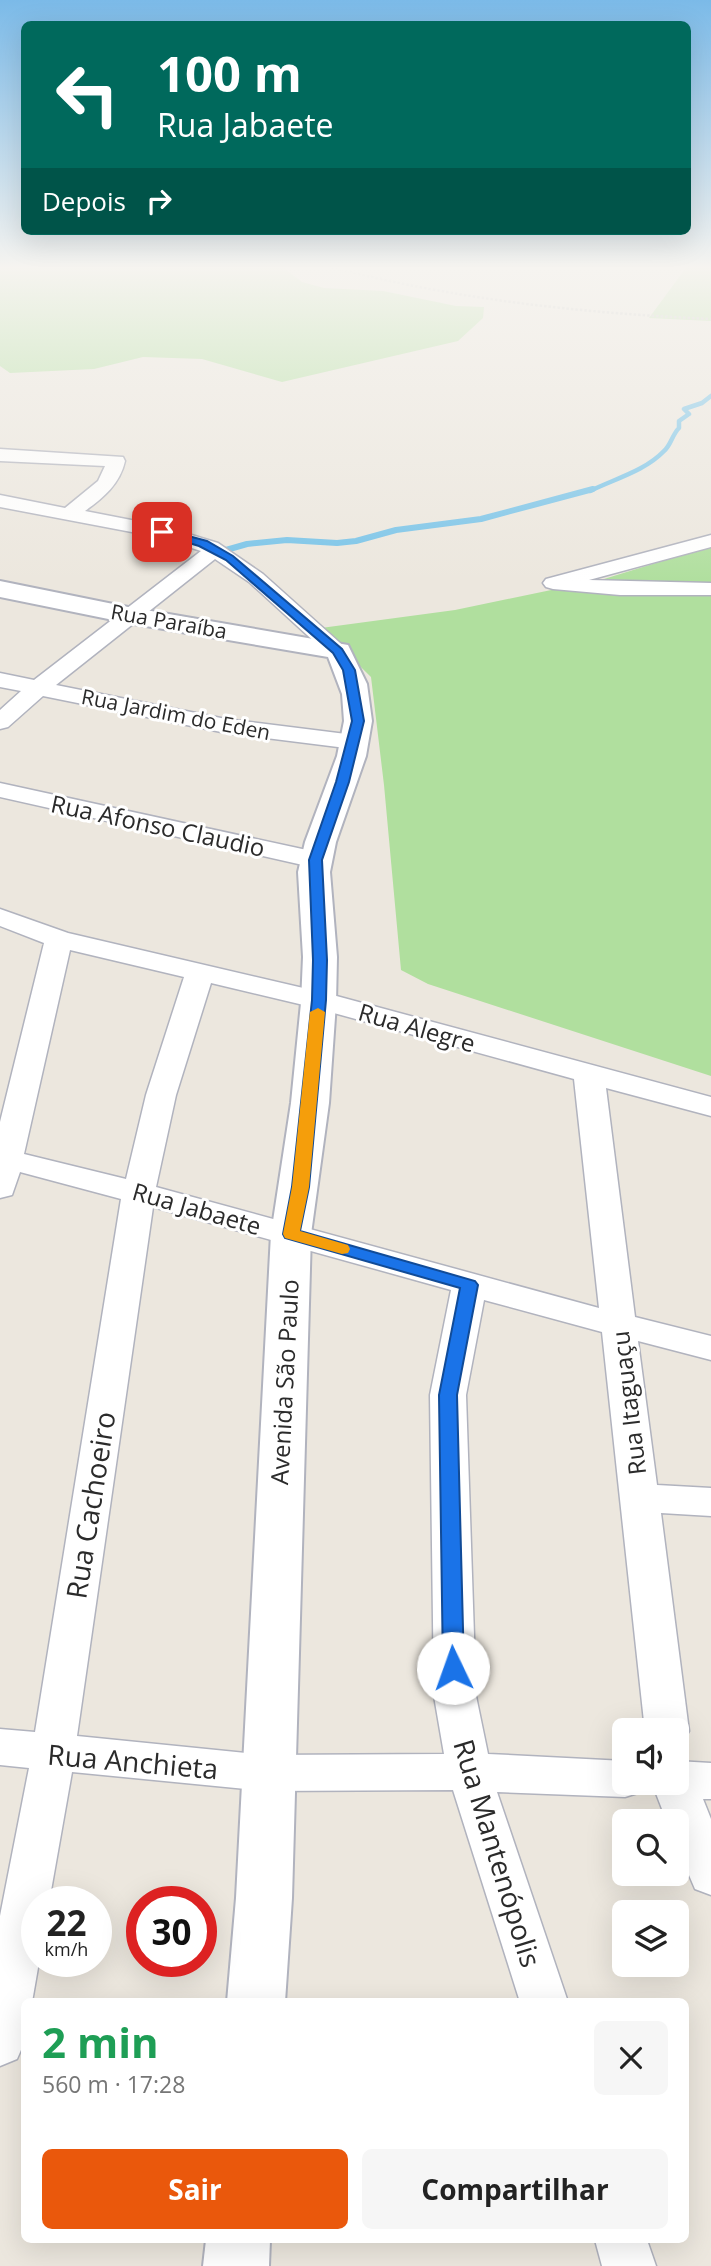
<!DOCTYPE html>
<html lang="pt">
<head>
<meta charset="utf-8">
<style>
  body { margin:0; font-family:"Open Sans",sans-serif; background:#f6f6f6; color:#222; height:100vh; display:flex; flex-direction:column; font-size:26px; white-space:nowrap }
  * { box-sizing:border-box; margin:0 }
  p { font-size:23px; color:#767676 }
  .icon { flex:none; width:38px; height:38px; fill:none; stroke:currentColor; stroke-width:2; stroke-linecap:round; stroke-linejoin:round }
  .map { position:relative; flex:1; overflow:hidden }
  .side { position:absolute; left:21px; top:1998px; width:668px; height:245px; display:flex; flex-direction:column; background:#fff; border-radius:10px; box-shadow:0 7px 28px #0002 }
  .side>* { flex:none }
  .hud { position:absolute; left:21px; top:21px; width:670px; height:214px; border-radius:10px; box-shadow:0 7px 28px #0002; background:#00695c; color:#fff; overflow:hidden }
  .controls { position:absolute; left:612px; top:1718px; display:grid; gap:14px }
  .controls a { display:grid; place-items:center; width:77px; height:77px; border-radius:10px; background:#fff; box-shadow:0 7px 28px #0002; font-size:35px }
  .speed { position:absolute; left:21px; top:1886px; display:flex; gap:14px; font-size:35px; font-weight:700; text-align:center }
  .speed>* { display:grid; place-content:center; width:91px; height:91px; border-radius:50%; background:#fff; box-shadow:0 7px 28px #0002; line-height:1 }
  .speed small { font-size:18px; font-weight:400 }
  .speed .limit { border:10px solid #d22; background:#fff; color:#111 }
  .pin { position:absolute; display:grid; place-items:center; width:60px; height:60px; color:#fff; margin:-30px; border-radius:14px; box-shadow:0 4px 10px #0006 }
  .me { position:absolute; width:77px; margin:-38px; rotate:357deg; stroke-linejoin:round; filter:drop-shadow(0 0 5px #0008) }
  .turn { display:flex; align-items:center; gap:24px; height:147px; padding:0 21px; font-size:32px }
  .turn .icon { width:91px; height:91px; stroke-width:2.5 }
  .turn b { display:block; font-size:49px; line-height:60px }
  .then { display:flex; align-items:center; height:66px; padding:0 21px; background:#0003; gap:14px; font-size:26px }
  .round { display:grid; place-items:center; flex:none; width:74px; height:74px; border-radius:10px; background:#f6f6f6 }
  .overview { display:flex; align-items:center; justify-content:space-between; height:119px; padding:0 21px }
  h1 { font-size:42px; font-weight:700; line-height:52px; color:#1e9e55 }
  .action { display:flex; gap:14px; margin-top:auto; padding:14px 21px }
  .action a { flex:1; height:80px; border-radius:10px; background:#ea580c; color:#fff; font-size:28px; font-weight:700; line-height:80px; text-align:center }
  .action a+a { background:#f6f6f6; color:#222 }
  .map>svg:first-child { display:block }
</style>
</head>
<body>
<div class="map">
<svg width="711" height="2266" viewBox="0 0 711 2266">
  <rect width="100%" height="100%" fill="#ece7de"/>
  <!-- green -->
  <g fill="#b0df9e">
    <path d="M0,265H280L302,282L324,288L383,291L456,306L484,307L483,318L458,341L282,382L202,359L143,357L94,369L10,373L0,366Z"/>
    <path d="M688,265H711V321L649,318Z"/>
    <path d="M711,546V1076L428,984L401,970L384,785L371,677L321,628L455,610L604,579Z"/>
  </g>
  <g fill="none" stroke-linecap="round" stroke-linejoin="round">
    <!-- stream-far1 -->
    <g stroke="#77c3e8" stroke-width="4.5">
      <path d="M0,266L10,265"/>
      <path d="M590,491C614,479 645,471 664,451C671,445 672,435 679,428V421L689,414L684,409L702,403L711,396"/>
    </g>
    <!-- stream -->
    <path stroke="#77c3e8" stroke-width="6" d="M219,552L247,544L287,540L337,543L356,541L396,530L481,519L593,489"/>
    <!-- minor casing -->
    <g stroke="#b1b3be" stroke-width="3">
      <g id="minor">
        <path d="M0,449L123,457L125,461C120,484 103,498 85,511L162,526L218,543L263,574L349,651L346,656H330L249,582L215,559L56,685L226,719L354,735L362,737L366,742L362,747L354,749L226,733L43,696L8,727L0,729V710L21,691L0,687V673L34,680L201,551L158,537L0,507V495L65,508L98,481L105,466L0,461Z"/>
        <path d="M711,535V547L589,580L711,583V595H620L553,589L546,587L543,583L546,579Z"/>
        <path d="M0,783L316,852L325,854L329,860L325,866L316,868L0,797Z"/>
        <path d="M0,909L68,933L329,994L711,1097V1116L606,1088L635,1317L711,1336V1360L638,1341L657,1485L711,1488V1516L661,1513L689,1731L682,1743L677,1745V1731H645L602,1332L484,1300L466,1395L476,1696L488,1754L625,1761V1783H645L641,1792L625,1797L497,1792L568,2002H520L453,1790L267,1791L72,1772L49,1902H37L39,1962L32,2002H24V2043L17,2059L0,2066V1916L29,1768L0,1765V1729L35,1732L121,1199L20,1172L12,1195L0,1198V1122L44,943L0,926ZM70,950L184,977L146,1095L126,1179L24,1154ZM211,983L312,1007L574,1079L599,1308L156,1187L176,1095ZM153,1207L451,1290L430,1395L434,1696L444,1754L267,1755L77,1736Z"/>
        <path d="M677,1761L711,1763V1799H703L711,1819V1895L695,1889L677,1847V1822H667L652,1783H677Z"/>
        <path d="M595,2240H647L656,2266H602Z"/>
      </g>
    </g>
    <!-- tertiary casing -->
    <g stroke="#b1b3be" stroke-width="4">
      <g id="tertiary">
        <path d="M0,581L128,607L348,645L367,684L372,721L366,756L336,842L330,872L337,957L336,1003L329,1103L311,1234L292,1898L285,2002H227L236,1898L271,1234L291,1103L301,1003L303,957L298,872L305,842L337,756L344,721L342,694L328,657L128,623L0,597Z"/>
        <path d="M206,2240H270L269,2266H203Z"/>
      </g>
    </g>
    <!-- path -->
    <path stroke="#c8c8c8" stroke-width="2.5" stroke-dasharray="2.5 2" stroke-linecap="butt" d="M323,265C451,299 579,313 711,319"/>
    <!-- minor -->
    <use href="#minor" fill="#fff" fill-rule="evenodd"/>
    <!-- tertiary -->
    <use href="#tertiary" fill="#fff" fill-rule="evenodd"/>
  </g>
  <!-- sky -->
  <linearGradient id="sky" x2="0" y2="1"><stop stop-color="#7bbae8"/><stop offset="0.46" stop-color="#f6f4f0"/><stop offset="1" stop-color="#f6f4f0" stop-opacity="0"/></linearGradient>
  <rect width="711" height="582" fill="url(#sky)"/>
  <!-- route -->
  <path fill="#1a73e8" stroke="#114b97" stroke-width="2" d="M162,529L207,541L233,556L342,649L355,670L364,721L349,782L322,860L327,960L326,1000L309,1187L300,1231L475,1281L478,1285L457,1395L464,1668L461,1674L453,1677L446,1674L443,1668L439,1395L460,1288L285,1238L283,1234L292,1187L312,1000L313,960L309,860L336,782L352,721L343,670L333,653L226,560L199,546L159,534V530Z"/>
  <!-- slow -->
  <path fill="#f59e0b" d="M318,1008L325,1012L309,1187L300,1231L348,1245L350,1249L348,1253L342,1254L285,1238L283,1234L292,1187L310,1012Z"/>
  <g text-anchor="middle" dominant-baseline="central" stroke-width="6" stroke-linejoin="round" paint-order="stroke">
    <!-- far-street labels -->
    <g font-size="21" fill="#2b2b2b" stroke="#fff">
      <text transform="translate(169 621) rotate(10)">Rua Paraíba</text>
      <text transform="translate(176 714) rotate(11)">Rua Jardim do Eden</text>
    </g>
    <!-- street labels -->
    <g font-size="24" fill="#2b2b2b" stroke="#fff">
      <text transform="translate(158 825) rotate(12)">Rua Afonso Claudio</text>
      <text transform="translate(417 1027) rotate(16)">Rua Alegre</text>
      <text transform="translate(197 1208) rotate(16)">Rua Jabaete</text>
      <text transform="translate(284 1382) rotate(-87)">Avenida São Paulo</text>
      <text transform="translate(628 1403) rotate(-97)">Rua Itaguaçu</text>
    </g>
    <!-- near-street labels -->
    <g font-size="28" fill="#2b2b2b" stroke="#fff">
      <text transform="translate(90 1505) rotate(-81)">Rua Cachoeiro</text>
      <text transform="translate(133 1761) rotate(5)">Rua Anchieta</text>
      <text transform="translate(498 1853) rotate(73)">Rua Mantenópolis</text>
    </g>
  </g>
</svg>
<div class="controls">
<a><svg class="icon" aria-label="sound" viewBox="0 0 24 24"><path d="M4 9h4l5-4v14l-5-4H4zM17 9q2 3 0 6"/></svg></a>
<a><svg class="icon" aria-label="search" viewBox="0 0 24 24"><circle cx="10" cy="10" r="6"/><path d="M15 15l6 6"/></svg></a>
<a><svg class="icon" aria-label="layers" viewBox="0 0 24 24"><path d="M12 4l9 5-9 5-9-5zM3 14l9 5 9-5"/></svg></a>
</div>
<div class="speed"><div>22<small>km/h</small></div><div class="limit">30</div></div>
<div class="pin" style="left:162px;top:532px;background:#d93025"><svg class="icon" aria-label="arrive" viewBox="0 0 24 24"><path d="M6 21V4h12l-3 4 3 4H6"/></svg></div>
<svg class="me" style="left:453px;top:1668px" viewBox="-20 -20 40 40"><circle r="19" fill="#fff"/><path d="M0-13L10 11 0 6-10 11z" fill="#1a73e8"/></svg>
<div class="hud">
<div class="turn"><svg class="icon" aria-label="left" viewBox="0 0 24 24"><path d="M17 20v-9H6M10 6l-5 5 5 5"/></svg><div><b>100 m</b>Rua Jabaete</div></div>
<div class="then">Depois<svg class="icon" aria-label="right" viewBox="0 0 24 24"><path d="M7 20v-9h11M14 6l5 5-5 5"/></svg></div>
</div>
<section class="side">
<div class="overview"><div><h1>2 min</h1><p>560 m · 17:28</p></div><a class="round"><svg class="icon" aria-label="close" viewBox="0 0 24 24"><path d="M6 6l12 12M18 6L6 18"/></svg></a></div>
<div class="action"><a>Sair</a><a>Compartilhar</a></div>
</section>
</div>
</body>
</html>
